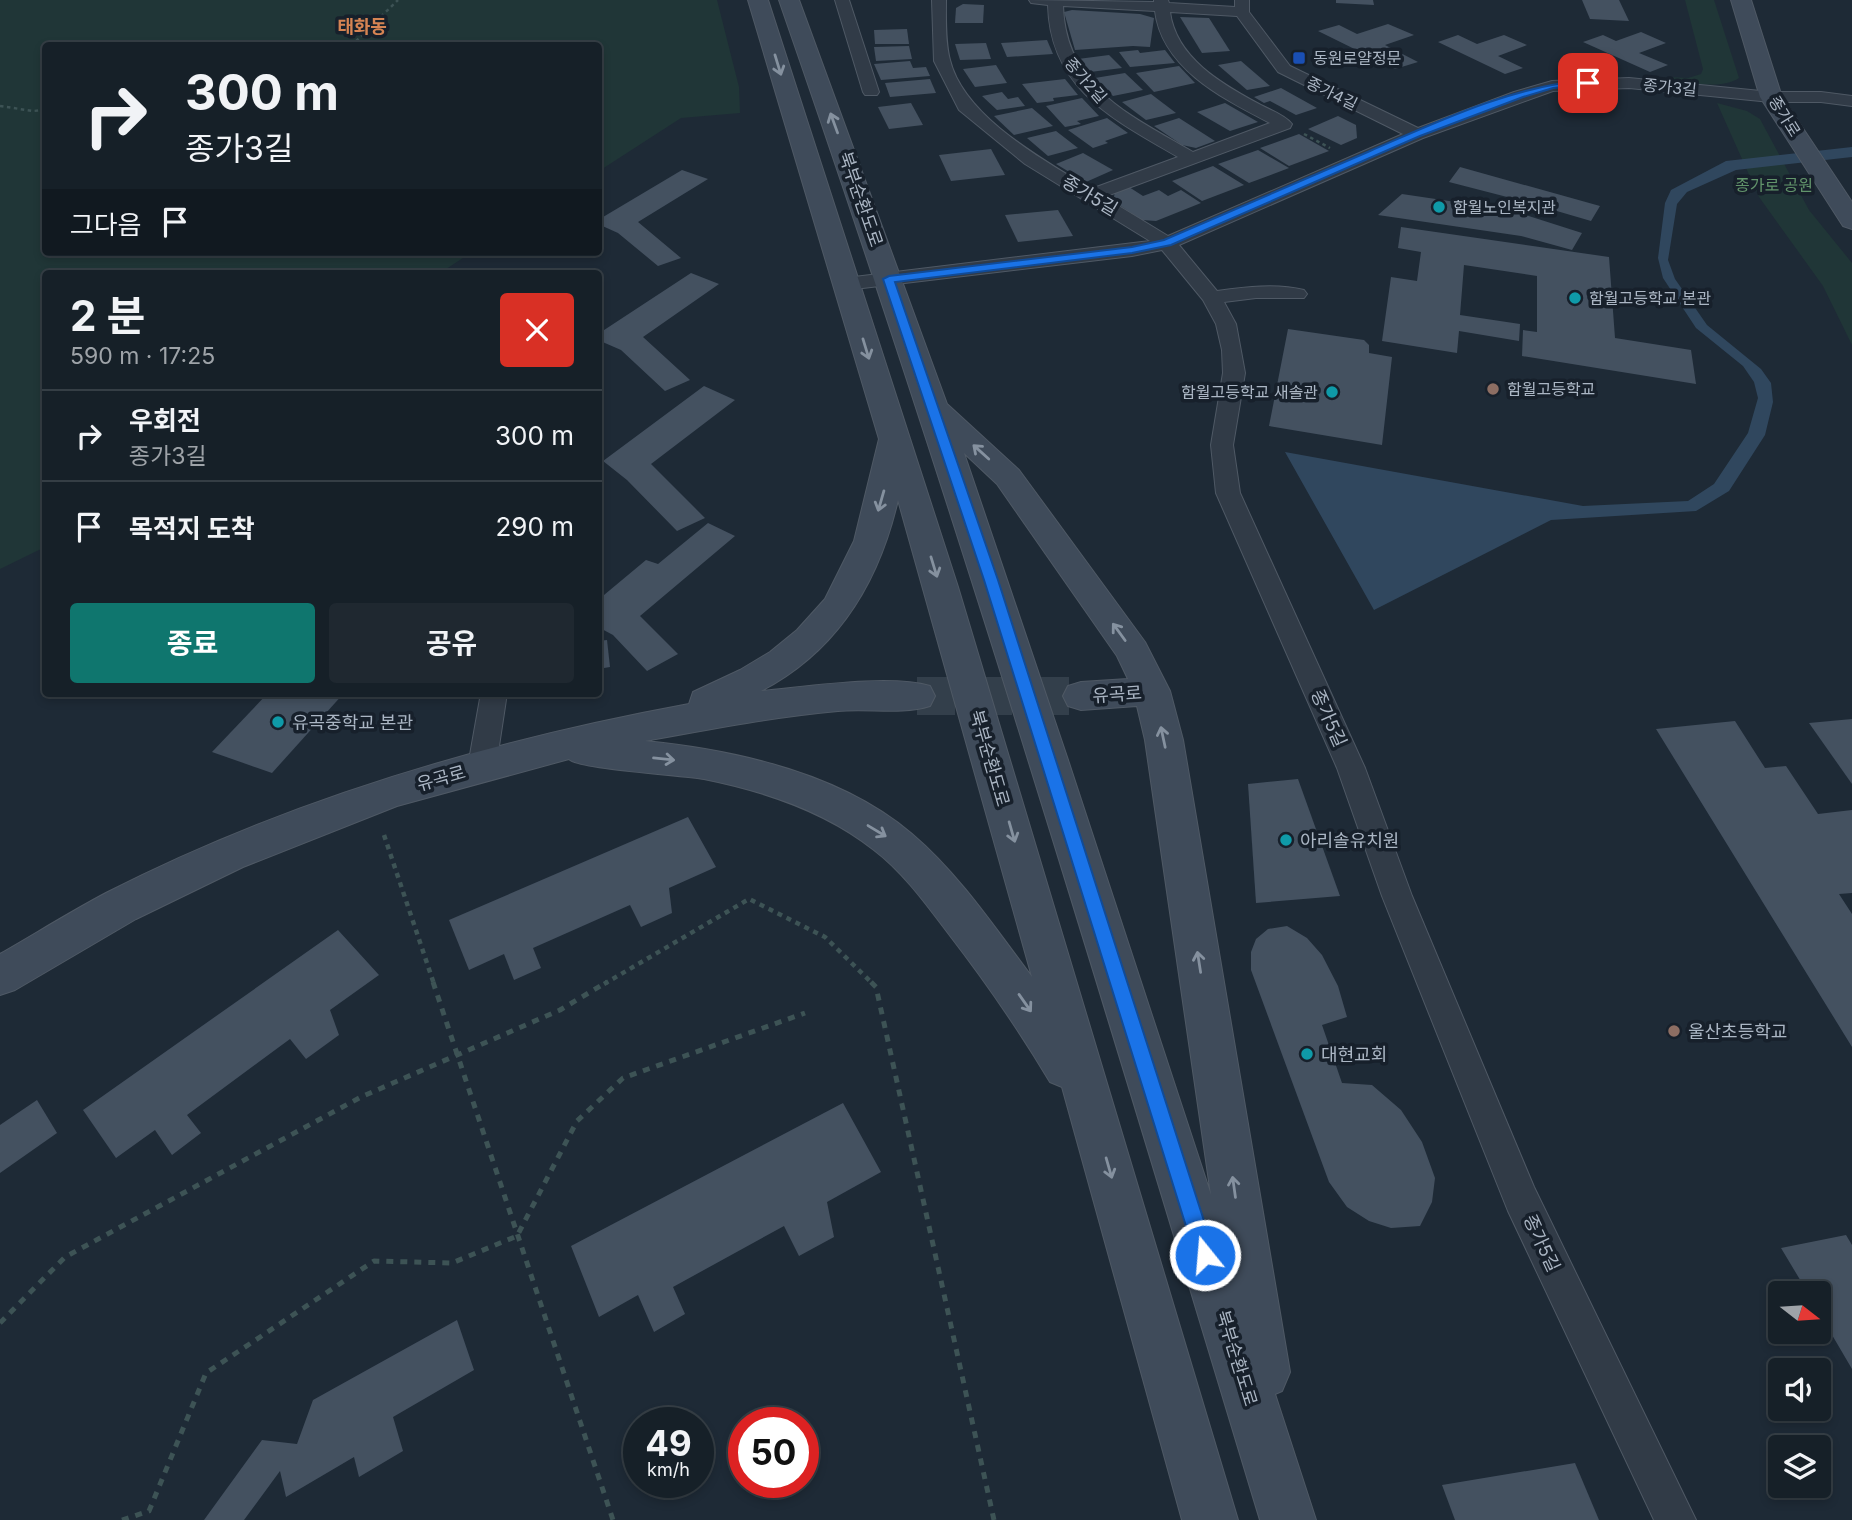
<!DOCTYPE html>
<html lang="ko">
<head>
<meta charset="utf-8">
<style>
  body { margin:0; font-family:Inter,"Noto Sans KR",sans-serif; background:#1f2830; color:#f1f3f6; height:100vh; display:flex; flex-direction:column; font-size:26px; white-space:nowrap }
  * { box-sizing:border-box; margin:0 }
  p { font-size:23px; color:#9ea3a8 }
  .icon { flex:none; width:38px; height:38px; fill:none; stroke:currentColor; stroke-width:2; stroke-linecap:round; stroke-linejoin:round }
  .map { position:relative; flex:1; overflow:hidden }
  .sheet { position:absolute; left:42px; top:270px; width:560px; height:427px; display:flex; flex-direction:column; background:#162028; border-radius:7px; box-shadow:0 4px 10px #0003,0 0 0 2px #353e45 }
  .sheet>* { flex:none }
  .hud { position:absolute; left:42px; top:42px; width:560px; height:214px; border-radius:7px; box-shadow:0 4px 10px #0003,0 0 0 2px #353e45; background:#162028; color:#f1f3f6; overflow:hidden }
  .needle { width:46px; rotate:107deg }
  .buttons { position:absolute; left:1768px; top:1281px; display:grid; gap:14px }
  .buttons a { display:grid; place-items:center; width:63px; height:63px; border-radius:7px; background:#162028; box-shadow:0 4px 10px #0003,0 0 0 2px #353e45; font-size:35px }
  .speed { position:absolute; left:623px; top:1407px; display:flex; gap:14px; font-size:35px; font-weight:700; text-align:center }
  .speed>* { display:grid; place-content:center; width:91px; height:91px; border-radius:50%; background:#162028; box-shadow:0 4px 10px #0003,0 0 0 2px #353e45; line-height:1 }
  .speed small { font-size:18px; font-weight:400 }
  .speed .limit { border:10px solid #d22; background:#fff; color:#111 }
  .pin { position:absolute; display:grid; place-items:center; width:60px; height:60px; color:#fff; margin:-30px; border-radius:14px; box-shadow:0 4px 10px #0006 }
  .me { position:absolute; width:77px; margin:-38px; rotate:343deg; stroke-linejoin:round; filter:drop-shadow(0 0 5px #0008) }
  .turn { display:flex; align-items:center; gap:24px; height:147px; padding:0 28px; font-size:32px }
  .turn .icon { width:91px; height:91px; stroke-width:2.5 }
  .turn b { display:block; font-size:49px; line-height:60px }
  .then { display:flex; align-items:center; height:66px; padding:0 28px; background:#0003; gap:14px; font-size:26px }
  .round { display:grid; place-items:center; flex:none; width:74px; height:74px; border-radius:7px; background:#1f2830 }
  .summary { display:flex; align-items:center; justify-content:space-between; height:119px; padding:0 28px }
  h1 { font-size:42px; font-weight:700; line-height:52px }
  .cta { display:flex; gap:14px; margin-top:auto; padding:14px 28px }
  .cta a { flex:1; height:80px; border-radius:7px; background:#0f766e; color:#fff; font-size:28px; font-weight:700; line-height:80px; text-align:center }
  .cta a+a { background:#1f2830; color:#f1f3f6 }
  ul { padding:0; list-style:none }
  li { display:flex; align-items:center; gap:21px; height:91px; padding:0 28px; border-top:2px solid #353e45 }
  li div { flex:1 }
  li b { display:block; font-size:26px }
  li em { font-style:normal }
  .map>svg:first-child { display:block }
</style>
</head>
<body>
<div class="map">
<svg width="1852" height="1520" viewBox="0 0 1852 1520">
  <rect width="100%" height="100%" fill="#1e2a36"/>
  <!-- green -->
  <g fill="#203637">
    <path d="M0,0H717L739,87L740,113L681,118L599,171L598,46H46V252H472L440,273H46L45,547L0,569Z"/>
    <path d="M1685,0H1714L1739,78C1721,90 1687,83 1667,77L1688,78L1701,74L1703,69Z"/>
    <path d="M1717,103L1747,111L1760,119L1809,210L1852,263V345L1823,286L1759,197Z"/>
  </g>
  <!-- water -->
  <path fill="#30475e" d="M1852,147V157L1736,170L1687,192L1677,204L1668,260L1675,279L1707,325L1761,369L1771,383L1773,402L1765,435L1729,491L1696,511L1551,520L1374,610L1285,452L1583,506L1688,501L1714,484L1748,433L1758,398L1754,382L1743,366L1696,328L1663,278L1658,258L1665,203L1671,190L1726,161Z"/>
  <!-- building -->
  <g fill="#445160">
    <path d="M1336,0H1373L1374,5L1336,3Z"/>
    <path d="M1582,0H1619L1629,21L1590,19Z"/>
    <path d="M963,4L984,5L983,23H955L956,8Z"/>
    <path d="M1072,10L1140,14L1154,18L1150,47L1133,46L1075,50L1064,12Z"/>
    <path d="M1180,17L1209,18L1230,51L1202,53Z"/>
    <path d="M1388,24L1414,35L1385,45L1418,62L1395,69L1318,31L1339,25L1357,34Z"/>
    <path d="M907,29L909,44H875L874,30Z"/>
    <path d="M1641,32L1666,43L1639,53L1668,65L1650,72L1583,42L1603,35L1616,41Z"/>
    <path d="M1458,35L1477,44L1504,35L1527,45L1498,56L1523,68L1505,74L1438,42Z"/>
    <path d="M1047,40L1053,54L1007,57L1001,43Z"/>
    <path d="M986,43L991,59L960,60L955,44Z"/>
    <path d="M909,46L912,59L876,61L874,47Z"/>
    <path d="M1138,50L1140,53L1165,50L1175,63L1130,67L1119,52Z"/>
    <path d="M1109,55L1122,68L1090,72L1078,59Z"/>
    <path d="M910,61L913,68L926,67L930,76L881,80L874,64Z"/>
    <path d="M1241,61L1270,86L1247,90L1218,65Z"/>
    <path d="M996,65L1007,83L975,87L963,69Z"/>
    <path d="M1179,66L1195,83L1154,92L1136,73Z"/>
    <path d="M1125,73L1143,90L1113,96L1095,78Z"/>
    <path d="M930,79L936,93L890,97L885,83Z"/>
    <path d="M1065,79L1078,95L1053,98L1054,101L1037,103L1022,84Z"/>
    <path d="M1281,88L1317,108L1296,115L1270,101L1264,103L1254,97Z"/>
    <path d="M1002,92L1008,99L1018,97L1025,106L997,110L982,96Z"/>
    <path d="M1151,94L1176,113L1146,120L1122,102Z"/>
    <path d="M1082,98L1099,116L1077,121L1081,124L1065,127L1046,106Z"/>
    <path d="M911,103L923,125L889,129L878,107Z"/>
    <path d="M1225,103L1258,122L1230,131L1197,112Z"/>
    <path d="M1032,108L1053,126L1014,135L994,116Z"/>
    <path d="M1338,116L1356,125L1357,138L1341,145L1308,129Z"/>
    <path d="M1107,118L1128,133L1105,141L1108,143L1093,148L1068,130Z"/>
    <path d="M1179,118L1215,141L1196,148L1182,145L1154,126Z"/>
    <path d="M1056,131L1078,148L1048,156L1027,138Z"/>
    <path d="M1299,134L1329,151L1289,166L1260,148Z"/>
    <path d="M991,149L1005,175L951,181L939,155Z"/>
    <path d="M1258,150L1289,168L1249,183L1218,164Z"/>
    <path d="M1083,153L1113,170L1086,182L1056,164Z"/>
    <path d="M1213,166L1244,185L1202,201L1172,181Z"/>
    <path d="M1460,167L1600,206L1591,221L1526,202L1519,213L1582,233L1572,250L1521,236L1378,215L1402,194L1503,209L1511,198L1449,182Z"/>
    <path d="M682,170L708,179L638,222L681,258L658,266L618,233L598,224V220Z"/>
    <path d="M1129,187L1143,196L1159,190L1168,196L1181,190L1201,203L1156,221L1142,220L1113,201L1115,192Z"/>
    <path d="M1058,210L1073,236L1018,242L1005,215Z"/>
    <path d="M1401,227L1609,257L1615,338L1691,350L1696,384L1522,356L1523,330L1537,332V276L1464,265L1460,315L1520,324L1519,341L1459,331L1457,353L1382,341L1391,277L1417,281L1421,252L1398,248Z"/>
    <path d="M691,273L719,284L643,337L690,380L665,391L621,350L598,340V334Z"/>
    <path d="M1288,329L1364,340L1369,345V353L1392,357L1382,445L1269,426Z"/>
    <path d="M704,386L735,400L651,464L705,518L677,531L627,480L603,461Z"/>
    <path d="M708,523L735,536L640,616L678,654L647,671L613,635L598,627V600L646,560L658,564Z"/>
    <path d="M607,640L610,667L598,669V641Z"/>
    <path d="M268,693H344L272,773L212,752Z"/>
    <path d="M1852,719V784L1809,723Z"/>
    <path d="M1735,721L1765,768L1786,766L1818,814L1852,810V893L1839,894L1852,914V1047L1656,729Z"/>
    <path d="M1298,779L1340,896L1256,903L1248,784Z"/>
    <path d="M688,817L716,867L669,888L672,913L641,927L630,905L533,948L541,968L514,980L504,954L469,970L449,920Z"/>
    <path d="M1287,926L1307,938L1322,955L1338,986L1347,1017L1322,1025L1342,1083L1372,1085L1401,1110L1422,1142L1435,1178L1432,1202L1420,1226L1391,1228L1369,1221L1347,1207L1329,1182L1251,970V952L1256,939L1268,929Z"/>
    <path d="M338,930L379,975L330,1010L339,1035L306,1059L290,1039L187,1115L201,1133L172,1155L155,1130L116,1158L83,1110Z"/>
    <path d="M37,1100L57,1133L0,1173V1125Z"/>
    <path d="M843,1103L881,1172L827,1202L834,1237L799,1256L784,1226L673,1287L685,1314L654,1332L638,1295L599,1317L571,1246Z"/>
    <path d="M1846,1235L1852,1245V1369L1818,1311V1293H1808L1781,1248Z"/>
    <path d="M457,1320L474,1370L393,1417L403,1451L359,1477L354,1457L286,1497L280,1471L244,1520H204L262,1440L297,1444L313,1400Z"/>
    <path d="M1575,1463L1599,1520H1455L1442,1485Z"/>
  </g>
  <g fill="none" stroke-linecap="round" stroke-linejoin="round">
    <!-- secondary-tunnel -->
    <path stroke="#333f4b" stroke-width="38" stroke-dasharray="38 19" stroke-linecap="butt" d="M917,696H1081"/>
    <!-- street casing -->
    <g stroke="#4f5965" stroke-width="2">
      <g id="street">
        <path d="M835,0H849L879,92L877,95H865L863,92Z"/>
        <path d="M932,0H946C946,19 945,41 950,60C964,117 1044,160 1091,189L1178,157C1113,119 1050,89 1048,5L1031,3L1029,0L1154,2V0H1168L1169,3L1235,7V0H1249V12L1290,66L1418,128L1514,92L1552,81L1629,78L1771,92H1821L1852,96V106L1821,102H1771L1629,88L1553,91L1423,138L1179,245L1217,291C1245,287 1276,283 1304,290L1307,294L1304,298H1256L1224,302L1236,324L1245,373L1233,445L1240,493L1365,768L1412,896L1534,1187L1696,1520H1654L1508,1211L1382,896L1337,768L1216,493L1211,445L1223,373L1222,350L1216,324L1203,300L1162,250L1132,256L846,290L836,284L846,278L1150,241L1025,164L959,110L934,61ZM1063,6L1155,11C1162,69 1224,99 1270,123L1193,152C1130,115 1066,88 1063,6ZM1170,12L1237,16L1278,72L1403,134L1168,236L1104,197L1290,128L1292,124C1285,115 1270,110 1259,104C1222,84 1176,58 1170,12Z"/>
        <path d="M481,693H507L496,766L492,774L482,777L472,774L468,766Z"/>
      </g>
    </g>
    <!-- secondary casing -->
    <g stroke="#4f5965" stroke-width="2">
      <g id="secondary">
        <path d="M748,0H768L958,587L1238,1520H1182L1062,1087L1050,1082C1019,1030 985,981 948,933C926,904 903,872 874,850C825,811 764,791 704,779C681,775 578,769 569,759L397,806L243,867L136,919L15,990L0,995V954C35,934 70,912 106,893C288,800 488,741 689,704L693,692L740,670L770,652L797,630L825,599L854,541L879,439ZM898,500L1032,977C995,928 959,874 912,834C842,774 736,750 645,741C710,729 773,717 838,711C869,708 901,715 930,706L935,696L930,686C889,674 806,687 761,691C838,651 879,582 898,500Z"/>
        <path d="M779,0H799L947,404L1019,470L1145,642L1170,691L1183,740L1290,1372L1282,1391L1275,1394L1316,1520H1260C1106,1011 954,502 779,0ZM964,453L997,484L1117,656L1128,679L1081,682L1068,686L1063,696L1068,706L1081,710L1137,706L1145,740L1211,1195L1067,757Z"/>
        <path d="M1731,0H1751L1782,97L1852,202V229L1843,226L1760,97Z"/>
      </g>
    </g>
    <!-- path-far2 -->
    <g stroke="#3d5355" stroke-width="2.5" stroke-dasharray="3.5 3.5" stroke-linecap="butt">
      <path d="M351,46L398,0"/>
      <path d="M0,106L33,111L46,110"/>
      <path d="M1304,134L1330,148"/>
    </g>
    <!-- path-far1 -->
    <g stroke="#3d5355" stroke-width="4.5" stroke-dasharray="5 5" stroke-linecap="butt">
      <path d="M384,835L434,984"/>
      <path d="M604,984L749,899L825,937L873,984"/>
    </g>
    <!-- path -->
    <g stroke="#3d5355" stroke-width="5" stroke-dasharray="7 7" stroke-linecap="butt">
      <path d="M433,982L613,1520"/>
      <path d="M871,982L876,987L994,1520"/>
      <path d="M0,1323L65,1257L361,1097L560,1010L607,982"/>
      <path d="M122,1520L149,1511L206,1373L374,1261L452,1263L517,1236L577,1121L623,1078L805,1013"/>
    </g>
    <!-- street -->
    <use href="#street" fill="#313b47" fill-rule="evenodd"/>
    <!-- secondary -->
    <use href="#secondary" fill="#3f4b5a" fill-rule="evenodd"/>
  </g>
  <!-- one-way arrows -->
  <defs><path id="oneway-shaft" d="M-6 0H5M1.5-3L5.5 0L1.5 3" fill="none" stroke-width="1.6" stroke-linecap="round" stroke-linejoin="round" transform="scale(1.75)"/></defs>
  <g stroke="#85919f">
    <use href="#oneway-shaft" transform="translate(778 65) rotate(73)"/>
    <use href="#oneway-shaft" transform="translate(834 123) rotate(-110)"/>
    <use href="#oneway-shaft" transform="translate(866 349) rotate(73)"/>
    <use href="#oneway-shaft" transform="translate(981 452) rotate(-138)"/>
    <use href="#oneway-shaft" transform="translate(881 501) rotate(106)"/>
    <use href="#oneway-shaft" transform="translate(934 567) rotate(73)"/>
    <use href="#oneway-shaft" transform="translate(1119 632) rotate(-126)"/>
    <use href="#oneway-shaft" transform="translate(1163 737) rotate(-102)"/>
    <use href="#oneway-shaft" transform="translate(664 759) rotate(6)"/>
    <use href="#oneway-shaft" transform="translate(877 831) rotate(31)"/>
    <use href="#oneway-shaft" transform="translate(1012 832) rotate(74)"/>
    <use href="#oneway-shaft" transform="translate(1199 962) rotate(-99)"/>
    <use href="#oneway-shaft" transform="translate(1025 1003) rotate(55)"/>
    <use href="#oneway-shaft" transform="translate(1109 1168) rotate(74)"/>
    <use href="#oneway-shaft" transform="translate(1234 1187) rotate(-98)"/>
  </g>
  <!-- route -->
  <path fill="#1a73e8" stroke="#114b97" stroke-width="2" d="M1588,80L1591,81V85L1553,88L1523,97L1420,136L1171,245L1132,253L895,282L998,580L1215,1255L1212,1263L1205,1266L1198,1263L1195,1255L984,580L883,279L889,276L1132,247L1164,240C1232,210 1301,181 1370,151C1439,121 1512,86 1588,80Z"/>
  <!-- markers -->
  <rect fill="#1a4fb4" stroke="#17202b" stroke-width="2.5" x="1292" y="51" width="14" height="14" rx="3.5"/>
  <g fill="#0f9aa8" stroke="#17202b" stroke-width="2.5">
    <circle cx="1439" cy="207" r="7"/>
    <circle cx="1575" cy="298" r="7"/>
    <circle cx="1332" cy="392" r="7"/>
    <circle cx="278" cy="722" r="7"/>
    <circle cx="1286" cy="840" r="7"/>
    <circle cx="1307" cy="1054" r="7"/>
  </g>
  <g fill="#8d6e63" stroke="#17202b" stroke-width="2.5">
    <circle cx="1493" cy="389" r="7"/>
    <circle cx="1674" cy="1031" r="7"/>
  </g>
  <g text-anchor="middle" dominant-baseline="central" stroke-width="7" stroke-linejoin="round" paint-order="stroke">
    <!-- far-poi labels -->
    <g font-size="16" fill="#abb6c4" stroke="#17202b" text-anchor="start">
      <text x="1313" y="58">동원로얄정문</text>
      <text x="1453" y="207">함월노인복지관</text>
      <text x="1589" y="298">함월고등학교 본관</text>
      <text x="1507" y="389">함월고등학교</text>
      <text x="1318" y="392" text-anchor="end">함월고등학교 새솔관</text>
    </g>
    <!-- far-street labels -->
    <g font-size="16" fill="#abb6c4" stroke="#17202b">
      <text transform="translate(1086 80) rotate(49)">종가2길</text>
      <text transform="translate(1670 87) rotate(6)">종가3길</text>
      <text transform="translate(1332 93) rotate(26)">종가4길</text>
      <text transform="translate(1785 116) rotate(58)">종가로</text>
    </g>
    <!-- far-park labels -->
    <g font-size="16" fill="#62946b" stroke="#17202b">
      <text x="1774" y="185">종가로 공원</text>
    </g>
    <!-- far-quarter labels -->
    <g font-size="18" font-weight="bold" fill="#d68453" stroke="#17202b">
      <text x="362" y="26">태화동</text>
    </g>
    <!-- street labels -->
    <g font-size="18" fill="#abb6c4" stroke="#17202b">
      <text transform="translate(1090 195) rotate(31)">종가5길</text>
      <text transform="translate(861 199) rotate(71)">북부순환도로</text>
      <text transform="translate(1117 694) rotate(-4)">유곡로</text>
      <text transform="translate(1329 718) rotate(66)">종가5길</text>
      <text transform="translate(990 758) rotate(74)">북부순환도로</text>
      <text transform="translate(441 778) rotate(-16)">유곡로</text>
      <text transform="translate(1542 1243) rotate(65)">종가5길</text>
      <text transform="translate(1237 1358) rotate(73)">북부순환도로</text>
    </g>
    <!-- poi labels -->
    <g font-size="18" fill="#abb6c4" stroke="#17202b" text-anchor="start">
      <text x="292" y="722">유곡중학교 본관</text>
      <text x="1300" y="840">아리솔유치원</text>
      <text x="1688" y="1031">울산초등학교</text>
      <text x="1321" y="1054">대현교회</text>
    </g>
  </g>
</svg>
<div class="buttons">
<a><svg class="needle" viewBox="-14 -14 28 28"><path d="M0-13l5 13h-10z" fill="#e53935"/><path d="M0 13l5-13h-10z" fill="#9ea3a8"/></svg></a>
<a><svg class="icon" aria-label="sound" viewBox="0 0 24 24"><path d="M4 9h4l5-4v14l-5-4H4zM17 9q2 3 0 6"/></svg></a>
<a><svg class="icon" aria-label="layers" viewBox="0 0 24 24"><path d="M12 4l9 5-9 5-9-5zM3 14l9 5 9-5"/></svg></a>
</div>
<div class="speed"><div>49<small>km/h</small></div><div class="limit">50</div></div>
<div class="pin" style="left:1588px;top:83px;background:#d93025"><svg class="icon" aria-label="arrive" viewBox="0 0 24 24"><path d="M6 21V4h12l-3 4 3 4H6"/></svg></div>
<svg class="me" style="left:1205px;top:1255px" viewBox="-20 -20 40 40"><circle r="17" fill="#1a73e8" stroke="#fff" stroke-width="3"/><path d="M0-11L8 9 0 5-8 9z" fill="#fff"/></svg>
<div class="hud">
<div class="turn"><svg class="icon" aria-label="right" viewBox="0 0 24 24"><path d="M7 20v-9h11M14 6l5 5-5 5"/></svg><div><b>300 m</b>종가3길</div></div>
<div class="then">그다음<svg class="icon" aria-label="arrive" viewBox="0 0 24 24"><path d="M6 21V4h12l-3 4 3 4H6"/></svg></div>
</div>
<section class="sheet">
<div class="summary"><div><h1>2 분</h1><p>590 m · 17:25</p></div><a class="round" style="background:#d93025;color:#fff"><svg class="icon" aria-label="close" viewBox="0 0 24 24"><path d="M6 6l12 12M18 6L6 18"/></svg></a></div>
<ul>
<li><svg class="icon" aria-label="right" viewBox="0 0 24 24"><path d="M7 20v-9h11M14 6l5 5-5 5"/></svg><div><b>우회전</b><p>종가3길</p></div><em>300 m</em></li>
<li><svg class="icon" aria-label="arrive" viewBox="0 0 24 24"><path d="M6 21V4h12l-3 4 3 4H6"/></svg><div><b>목적지 도착</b></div><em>290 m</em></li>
</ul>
<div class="cta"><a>종료</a><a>공유</a></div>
</section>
</div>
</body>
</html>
